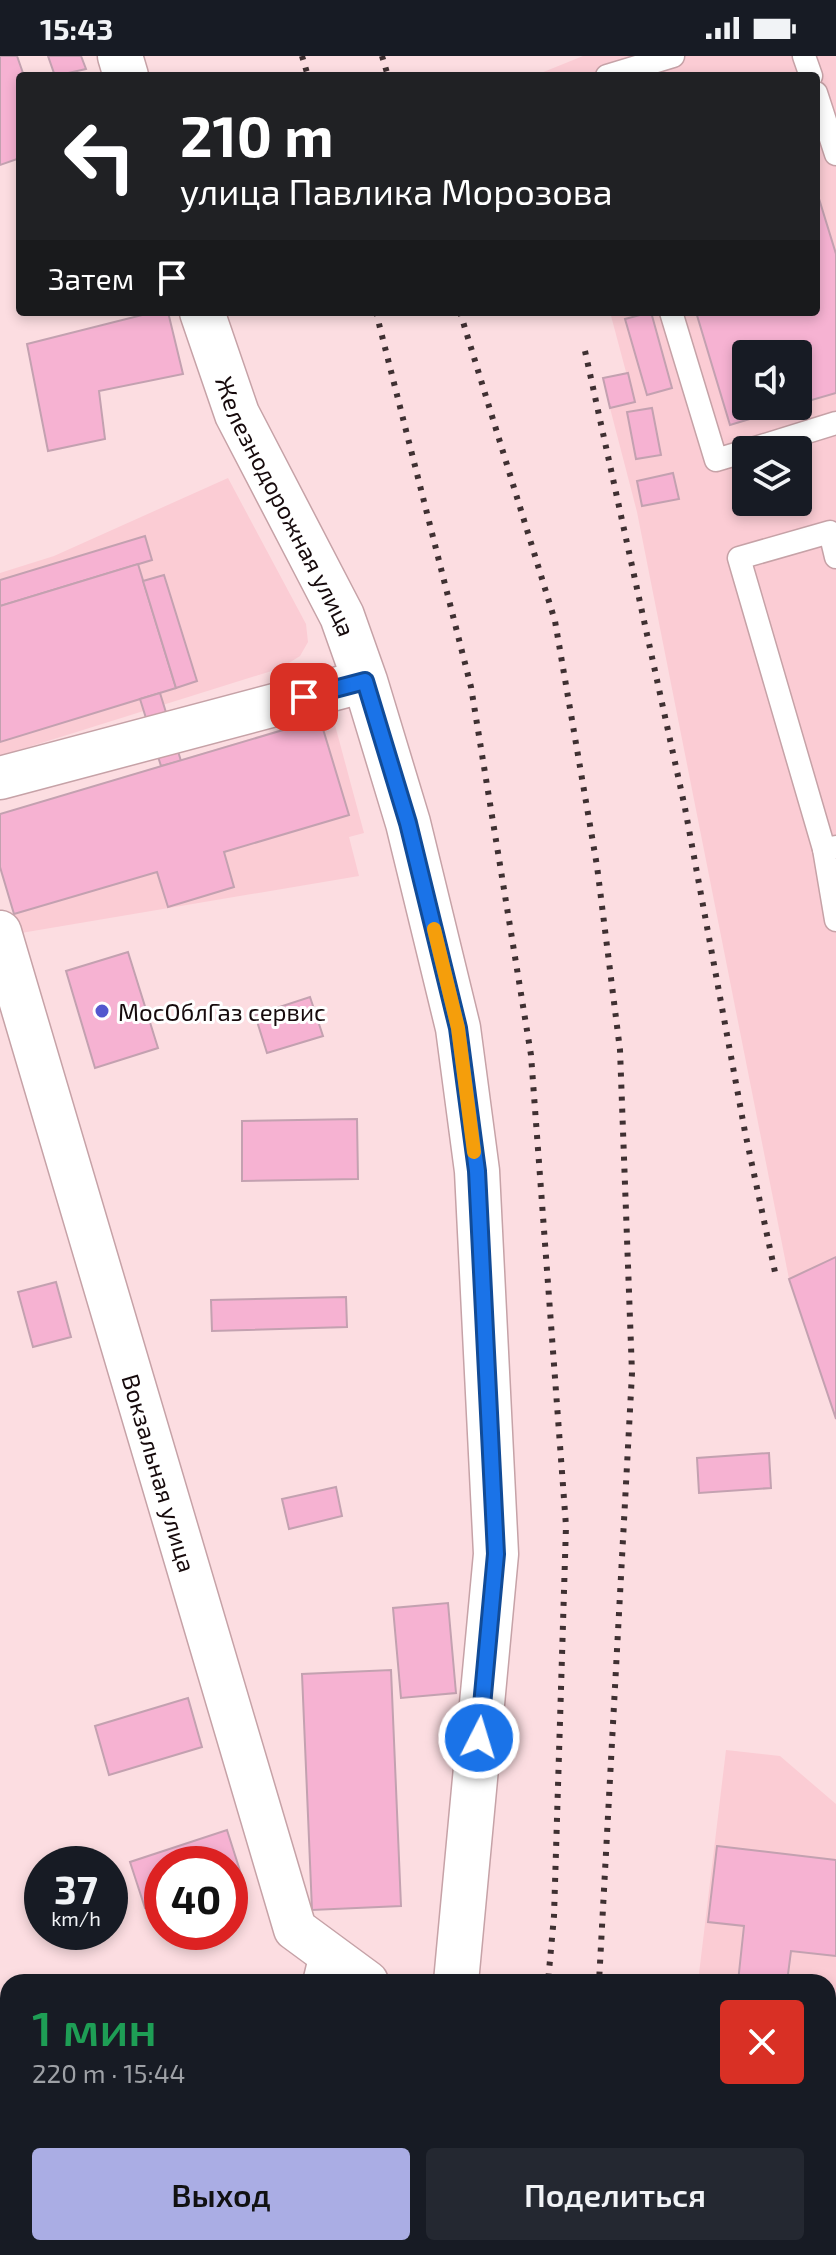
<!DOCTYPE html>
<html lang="ru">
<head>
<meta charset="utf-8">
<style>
  body { margin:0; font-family:"Exo 2",sans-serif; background:#242831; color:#f1f3f6; height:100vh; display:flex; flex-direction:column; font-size:30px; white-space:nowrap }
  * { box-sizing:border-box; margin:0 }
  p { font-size:26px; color:#9ea1a6 }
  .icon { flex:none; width:44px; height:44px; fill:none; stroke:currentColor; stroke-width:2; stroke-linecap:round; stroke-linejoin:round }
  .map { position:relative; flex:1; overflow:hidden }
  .panel { position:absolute; left:0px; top:1918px; width:836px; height:282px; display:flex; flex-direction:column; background:#171b24; border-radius:24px 24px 0 0; box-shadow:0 4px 12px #0003 }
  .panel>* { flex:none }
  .guide { position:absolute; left:16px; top:16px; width:804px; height:244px; border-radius:8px; box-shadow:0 4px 12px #0003; background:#202124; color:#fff; overflow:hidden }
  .fabs { position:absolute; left:732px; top:284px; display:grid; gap:16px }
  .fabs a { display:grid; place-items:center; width:80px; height:80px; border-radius:8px; background:#171b24; box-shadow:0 4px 12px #0003; font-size:40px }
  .speed { position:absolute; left:24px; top:1790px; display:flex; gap:16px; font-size:40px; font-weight:700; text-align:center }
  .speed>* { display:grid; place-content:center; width:104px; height:104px; border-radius:50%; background:#171b24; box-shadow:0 4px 12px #0003; line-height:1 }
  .speed small { font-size:20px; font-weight:400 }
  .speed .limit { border:12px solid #d22; background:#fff; color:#111 }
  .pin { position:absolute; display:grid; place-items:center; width:68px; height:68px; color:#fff; margin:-34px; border-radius:16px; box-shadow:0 4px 12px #0006 }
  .me { position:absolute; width:88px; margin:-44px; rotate:5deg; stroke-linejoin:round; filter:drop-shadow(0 0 6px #0008) }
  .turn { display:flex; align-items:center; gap:28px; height:168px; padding:0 32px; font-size:36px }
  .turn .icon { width:104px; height:104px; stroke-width:2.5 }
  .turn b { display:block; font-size:56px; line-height:68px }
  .then { display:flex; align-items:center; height:76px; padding:0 32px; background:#0003; gap:16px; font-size:30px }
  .round { display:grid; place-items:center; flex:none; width:84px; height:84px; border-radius:8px; background:#242831 }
  .summary { display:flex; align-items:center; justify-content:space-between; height:136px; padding:0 32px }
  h1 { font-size:48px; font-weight:600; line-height:60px; color:#1e9e55 }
  .button { display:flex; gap:16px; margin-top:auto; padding:16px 32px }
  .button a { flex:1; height:92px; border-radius:8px; background:#aaade4; color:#111; font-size:32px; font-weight:600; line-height:92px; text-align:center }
  .button a+a { background:#242831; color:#f1f3f6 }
  .status { display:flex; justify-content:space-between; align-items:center; height:56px; padding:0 40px; background:#171b24; direction:ltr }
  .status svg { height:22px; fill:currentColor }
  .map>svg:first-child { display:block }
</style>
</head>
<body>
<div class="status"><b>15:43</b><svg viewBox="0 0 49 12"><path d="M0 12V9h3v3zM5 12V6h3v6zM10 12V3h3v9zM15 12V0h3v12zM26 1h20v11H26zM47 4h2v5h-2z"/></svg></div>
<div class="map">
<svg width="836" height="2199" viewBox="0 0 836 2199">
  <rect width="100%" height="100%" fill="#fcdde1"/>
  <!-- built -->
  <g fill="#fbccd4" fill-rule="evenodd">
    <path d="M583,0H836V1363L789,1223L637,456L610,352L634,346L610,256H816V20H542L541,17ZM746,298H798V350H746ZM746,394H798V446H746Z"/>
    <path d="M228,422L306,568L308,586L300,600L281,612L0,700V517L54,500Z"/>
    <path d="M332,658L364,777L349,781L359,820L21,877L14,858L0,758Z"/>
    <path d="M726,1694L780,1700L836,1748V2199H666L667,2192H828V1926H698Z"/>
  </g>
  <!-- building -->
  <g fill="#f6b2d2" stroke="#c3a1b0" stroke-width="2">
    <path d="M0,0H17L24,20H20V102L0,109Z"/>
    <path d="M48,0H81L86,13L55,20Z"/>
    <path d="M816,133L836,198V337L798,348V298H746V350H792L730,369L696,256H816Z"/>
    <path d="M154,256H168L183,318L99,335L105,383L48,395L27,288Z"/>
    <path d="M651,256L672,332L647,339L625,263Z"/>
    <path d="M628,317L635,346L610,352L603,322Z"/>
    <path d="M652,352L661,399L636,403L627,356Z"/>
    <path d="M673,417L679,443L642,450L637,425Z"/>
    <path d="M145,480L152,504L0,550V524Z"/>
    <path d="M138,508L176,632L0,686V550Z"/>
    <path d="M164,519L197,625L176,632L143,525Z"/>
    <path d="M160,637L181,705L161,710L140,643Z"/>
    <path d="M320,663L349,759L224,796L234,831L168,851L157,816L14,858L0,811V758Z"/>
    <path d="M128,896L158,992L95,1012L66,915Z"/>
    <path d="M310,941L323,980L267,997L255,959Z"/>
    <path d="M357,1063L358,1123L242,1125V1065Z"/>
    <path d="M836,1201V1363L789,1223Z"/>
    <path d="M56,1226L71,1281L33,1291L18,1236Z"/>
    <path d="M346,1241L347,1271L212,1275L211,1244Z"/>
    <path d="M769,1397L771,1432L699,1437L697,1402Z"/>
    <path d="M336,1431L342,1460L289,1473L282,1443Z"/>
    <path d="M448,1547L456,1637L401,1642L393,1552Z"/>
    <path d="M391,1614L401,1850L312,1854L302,1618Z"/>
    <path d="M188,1642L202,1691L109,1719L95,1670Z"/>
    <path d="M227,1774L242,1821L230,1825V1808H162V1847L145,1852L130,1806Z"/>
    <path d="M717,1790L836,1804V1900L791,1895L787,1926H738L744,1870L708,1866Z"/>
    <rect x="28" y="2192" width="78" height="7"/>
    <rect x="692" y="2192" width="68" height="7"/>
  </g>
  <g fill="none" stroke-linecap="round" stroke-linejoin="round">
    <!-- service casing -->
    <g stroke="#c6a2a7" stroke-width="25">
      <g id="service">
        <path d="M804,0L811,20"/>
        <path d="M607,20L673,0"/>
        <path d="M816,37L836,98"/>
        <path d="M671,256L716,404L746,395"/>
        <path d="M749,394L836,367"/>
        <path d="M836,791L824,793L836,864"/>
        <path d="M824,793L739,502L830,476L836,501"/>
        <path d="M314,1926L322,1893"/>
        <path d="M0,2051H8"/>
      </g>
    </g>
    <!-- minor casing -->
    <g stroke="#c6a2a7" stroke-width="45">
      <g id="minor">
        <path d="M0,722L365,625"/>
        <path id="s1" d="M0,876L295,1873L367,1926"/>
      </g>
    </g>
    <!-- tertiary casing -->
    <g stroke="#c6a2a7" stroke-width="47">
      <g id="tertiary">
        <path d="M120,0L126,20"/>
        <path id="s2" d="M202,256L237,358L342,560L365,625L408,767L458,972L477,1115L496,1498L456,1926"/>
        <path d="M417,2199L418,2192"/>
      </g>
    </g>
    <!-- service -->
    <use href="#service" stroke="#fff" stroke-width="22"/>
    <!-- minor -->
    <use href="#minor" stroke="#fff" stroke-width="42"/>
    <!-- tertiary -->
    <use href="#tertiary" stroke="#fff" stroke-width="44"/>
    <!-- rail -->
    <g stroke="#3f3032" stroke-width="6" stroke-dasharray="4 8" stroke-linecap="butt">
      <path d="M302,0L308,20"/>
      <path d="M382,0L388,20"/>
      <path d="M376,256L471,631L531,999L566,1470L554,1860L548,1926"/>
      <path d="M460,256L555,565L597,810L620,994L632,1317L599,1926"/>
      <path d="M585,295L685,752L745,1076L775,1216"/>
      <path d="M521,2199V2192"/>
      <path d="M577,2199V2192"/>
    </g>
  </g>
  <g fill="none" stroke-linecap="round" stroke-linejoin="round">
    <!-- route casing -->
    <g stroke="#114b97" stroke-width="20">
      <path id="route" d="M304,641L365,625L408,767L458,972L477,1115L496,1498L479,1682"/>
    </g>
    <!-- route -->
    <use href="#route" stroke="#1a73e8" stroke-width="14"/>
    <!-- slow -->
    <path stroke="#f59e0b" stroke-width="14" d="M434,873L458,972L474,1096"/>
  </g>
  <!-- markers -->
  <circle fill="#5357ce" stroke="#fff" stroke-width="3" cx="102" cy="955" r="8"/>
  <g text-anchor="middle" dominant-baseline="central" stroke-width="6" stroke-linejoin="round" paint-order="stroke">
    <!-- street labels -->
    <g font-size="24" fill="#160a0c" stroke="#fff">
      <text stroke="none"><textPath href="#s2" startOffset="212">Железнодорожная улица</textPath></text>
      <text stroke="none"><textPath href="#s1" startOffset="564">Вокзальная улица</textPath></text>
    </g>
    <!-- poi labels -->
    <g font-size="24" fill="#160a0c" stroke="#fff" text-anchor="start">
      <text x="118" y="955">МосОблГаз сервис</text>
    </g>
  </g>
</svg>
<div class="fabs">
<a><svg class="icon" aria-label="sound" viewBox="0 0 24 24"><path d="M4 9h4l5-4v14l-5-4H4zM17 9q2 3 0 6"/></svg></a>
<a><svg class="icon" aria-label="layers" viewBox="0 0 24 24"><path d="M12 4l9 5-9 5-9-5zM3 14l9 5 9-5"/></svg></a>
</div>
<div class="speed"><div>37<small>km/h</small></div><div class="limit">40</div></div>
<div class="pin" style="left:304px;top:641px;background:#d93025"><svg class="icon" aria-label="arrive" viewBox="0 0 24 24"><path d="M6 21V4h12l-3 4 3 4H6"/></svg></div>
<svg class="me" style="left:479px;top:1682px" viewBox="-20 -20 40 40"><circle r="17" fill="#1a73e8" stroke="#fff" stroke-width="3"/><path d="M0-11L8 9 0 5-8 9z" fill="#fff"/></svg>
<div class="guide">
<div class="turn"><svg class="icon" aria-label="left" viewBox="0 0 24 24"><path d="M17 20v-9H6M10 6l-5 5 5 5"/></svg><div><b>210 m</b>улица Павлика Морозова</div></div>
<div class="then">Затем<svg class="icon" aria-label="arrive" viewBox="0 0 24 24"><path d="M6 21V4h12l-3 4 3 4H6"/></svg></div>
</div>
<section class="panel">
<div class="summary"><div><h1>1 мин</h1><p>220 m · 15:44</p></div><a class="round" style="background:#d93025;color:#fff"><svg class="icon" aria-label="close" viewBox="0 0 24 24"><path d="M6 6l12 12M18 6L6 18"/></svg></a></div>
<div class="button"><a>Выход</a><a>Поделиться</a></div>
</section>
</div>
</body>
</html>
